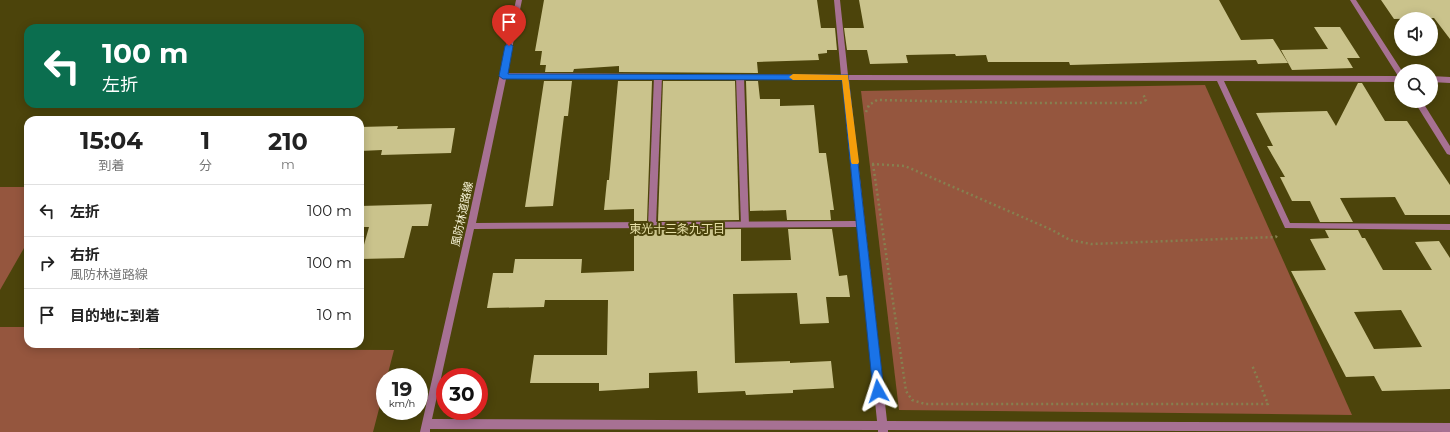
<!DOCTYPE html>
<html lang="ja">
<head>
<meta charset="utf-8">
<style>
  body { margin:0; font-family:Montserrat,"Noto Sans JP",sans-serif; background:#f6f6f6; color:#222; height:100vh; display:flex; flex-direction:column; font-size:15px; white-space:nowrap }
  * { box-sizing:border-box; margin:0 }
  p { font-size:13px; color:#767676 }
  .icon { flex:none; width:22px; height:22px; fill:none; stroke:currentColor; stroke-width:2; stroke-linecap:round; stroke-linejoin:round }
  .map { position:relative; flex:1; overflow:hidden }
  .panel { position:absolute; left:24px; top:116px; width:340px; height:232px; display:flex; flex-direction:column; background:#fff; border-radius:12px; box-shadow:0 2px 10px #0003 }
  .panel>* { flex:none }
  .banner { position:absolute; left:24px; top:24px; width:340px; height:84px; border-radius:12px; box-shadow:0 2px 10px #0003; background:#0b6e4f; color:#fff; overflow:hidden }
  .tools { position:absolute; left:1394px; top:12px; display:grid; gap:8px }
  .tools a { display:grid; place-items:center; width:44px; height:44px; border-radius:50%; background:#fff; box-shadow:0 2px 10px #0003; font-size:20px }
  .speed { position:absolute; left:376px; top:368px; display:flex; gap:8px; font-size:20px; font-weight:700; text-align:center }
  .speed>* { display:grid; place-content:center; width:52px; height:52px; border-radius:50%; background:#fff; box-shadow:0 2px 10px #0003; line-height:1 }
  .speed small { font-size:10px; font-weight:400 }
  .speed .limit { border:6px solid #d22; background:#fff; color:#111 }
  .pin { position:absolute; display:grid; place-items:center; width:34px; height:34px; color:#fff; margin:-41px -17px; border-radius:50% 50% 50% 0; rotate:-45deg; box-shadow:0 0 4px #0007 }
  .pin .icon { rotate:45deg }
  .me { position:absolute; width:44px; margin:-22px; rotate:354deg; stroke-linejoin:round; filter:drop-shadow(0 0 3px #0008) }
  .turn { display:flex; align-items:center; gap:14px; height:84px; padding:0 12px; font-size:18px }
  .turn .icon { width:52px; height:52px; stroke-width:2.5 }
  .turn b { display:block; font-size:28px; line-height:34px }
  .eta { display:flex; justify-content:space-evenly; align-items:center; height:68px; text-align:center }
  .eta b { font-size:24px; font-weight:700; line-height:28px }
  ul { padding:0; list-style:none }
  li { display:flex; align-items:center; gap:12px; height:52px; padding:0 12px; border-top:1px solid #e0e0e0 }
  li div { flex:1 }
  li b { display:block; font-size:15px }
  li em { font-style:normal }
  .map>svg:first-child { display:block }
</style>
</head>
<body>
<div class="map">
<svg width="1450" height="432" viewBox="0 0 1450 432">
  <rect width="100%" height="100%" fill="#4c440b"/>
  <!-- green -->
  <g fill="#95563e">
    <path d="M1205,85L1352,415L899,410L861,91Z"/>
    <path d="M0,187H28V241L0,290Z"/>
    <path d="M0,327H28V344H141L139,349L394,350L387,377H385V386L373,432H0Z"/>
  </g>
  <!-- building -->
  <g fill="#cac38c" fill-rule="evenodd">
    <path d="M544,0H817L821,28H835L837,50H827V53L818,54L819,60L757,62L758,73L619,72V66L574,69L573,72H545L546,65H540L542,51H535Z"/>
    <path d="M859,0H1219L1241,40L1273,39L1288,63L1258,64L1256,60L1070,65L1069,62H988L986,55L956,56L955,54L906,55L908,63L870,64L867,50H847L844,28H864Z"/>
    <path d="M1381,0H1450V39L1434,18L1394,19Z"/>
    <path d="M1314,27H1340L1360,58H1347L1353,68L1292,70L1281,50L1328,49Z"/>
    <path d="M544,81H572L568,116H564L553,206L525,207Z"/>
    <path d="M618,81H652L647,221H634V209L604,210L607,180H609Z"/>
    <path d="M663,81H735L739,220L658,221Z"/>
    <path d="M746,81H758L760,99H780V106L814,105L819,153H826L834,210H830L831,220H787L786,210L750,211Z"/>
    <path d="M1358,83H1362L1385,121H1407L1450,185V215H1405L1395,197L1340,198L1353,222H1320L1310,201H1292L1280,177H1285L1267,146H1273L1256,113L1327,111L1336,126Z"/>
    <path d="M398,126L397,129L455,128L451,153L381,155L382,150L360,151V127Z"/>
    <path d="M432,204L428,226H412L404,258L360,259L369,227H360V206Z"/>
    <path d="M741,229V261L791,260L788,229H832L839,276L847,275L850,297H826L829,323L800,324L797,293L733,294L735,363L790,361V363L831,361L834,388L793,390V393L746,395L745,391L698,393L697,371L649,373V388L599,391V383H530L534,355H607L608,300H545L544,307L487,308L493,273H513L515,259H582L581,273L634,271V230Z"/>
    <path d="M1325,230H1358L1362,238H1365L1383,270H1432L1415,242L1439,241L1450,258V389L1382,391L1374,376L1346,377L1291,271L1326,270L1310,239L1329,238ZM1401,310L1422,347L1374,349L1354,312Z"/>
  </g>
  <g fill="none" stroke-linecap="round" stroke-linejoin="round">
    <!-- path -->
    <g stroke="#868050" stroke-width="2.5" stroke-dasharray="2 3" stroke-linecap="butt">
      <path d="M866,112L869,105L877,100L1022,103H1140L1146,100L1143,94"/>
      <path d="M872,164L905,166L1052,230L1070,240L1091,244L1276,237L1277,235"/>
      <path d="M873,164L906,391L912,400L925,404H1268L1252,365"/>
    </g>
    <!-- lane -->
    <g fill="#a77193" fill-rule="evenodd">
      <path d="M658,74L662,77L656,225L655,227H649L648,225L654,77Z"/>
      <path d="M740,74L744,77L749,225L748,227H742L741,225L736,77Z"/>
    </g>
    <!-- street -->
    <g fill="#a77193" fill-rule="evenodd">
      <path d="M516,0H522L507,73L841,75L834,0H840L848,75L1398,76L1350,0H1356L1402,71H1401V82L1224,81L1290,223L1450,224V230L1285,228L1217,81L849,80L887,421L1450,423V432L888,430V432H878V430L430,429V432H420L467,226ZM506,79L842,80L856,221L476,223ZM857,227L877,421L432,419L474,229Z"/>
      <path d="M1431,76L1450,77V83L1431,82Z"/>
      <path d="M1414,101H1422L1450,146V155L1447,154Z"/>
    </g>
  </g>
  <!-- route -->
  <path fill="#1a73e8" stroke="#114b97" d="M509,43L513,46L508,74L848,75L884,391L882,395L878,396L875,395L873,391L842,80L503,79L499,76L505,46Z"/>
  <!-- slow -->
  <path fill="#f59e0b" d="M793,74L848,75L859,162L858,164H852L851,162L842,80H793L789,77Z"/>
  <g text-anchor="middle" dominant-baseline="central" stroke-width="4" stroke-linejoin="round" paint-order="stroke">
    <!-- street labels -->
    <g font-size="11" fill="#f8f5d8" stroke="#4c440b">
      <text transform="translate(462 214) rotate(-78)">風防林道路線</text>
    </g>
    <!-- neighbourhood labels -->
    <g font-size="12" fill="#e8e1a8" stroke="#4c440b">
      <text x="677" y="228">東光十三条九丁目</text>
    </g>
  </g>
</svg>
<div class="tools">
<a><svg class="icon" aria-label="sound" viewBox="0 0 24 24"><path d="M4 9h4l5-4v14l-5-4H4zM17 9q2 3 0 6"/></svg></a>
<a><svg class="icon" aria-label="search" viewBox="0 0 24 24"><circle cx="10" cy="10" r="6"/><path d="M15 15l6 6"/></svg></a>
</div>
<div class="speed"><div>19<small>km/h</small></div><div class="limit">30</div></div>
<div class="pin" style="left:509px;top:46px;background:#d93025"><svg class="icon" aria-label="arrive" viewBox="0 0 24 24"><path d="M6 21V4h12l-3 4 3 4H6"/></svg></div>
<svg class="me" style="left:878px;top:391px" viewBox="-20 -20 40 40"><path d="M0-17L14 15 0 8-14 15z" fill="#1a73e8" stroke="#fff" stroke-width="4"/></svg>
<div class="banner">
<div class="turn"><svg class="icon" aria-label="left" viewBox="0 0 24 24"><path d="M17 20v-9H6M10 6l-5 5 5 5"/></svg><div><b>100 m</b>左折</div></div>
</div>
<section class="panel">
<div class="eta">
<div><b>15:04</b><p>到着</p></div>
<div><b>1</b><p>分</p></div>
<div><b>210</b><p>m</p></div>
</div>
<ul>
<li><svg class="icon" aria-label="left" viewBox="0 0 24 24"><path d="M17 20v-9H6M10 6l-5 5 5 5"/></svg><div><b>左折</b></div><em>100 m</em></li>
<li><svg class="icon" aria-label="right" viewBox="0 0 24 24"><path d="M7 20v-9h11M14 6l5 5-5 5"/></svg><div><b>右折</b><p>風防林道路線</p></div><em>100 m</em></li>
<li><svg class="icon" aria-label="arrive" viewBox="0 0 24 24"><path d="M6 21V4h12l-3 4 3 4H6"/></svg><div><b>目的地に到着</b></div><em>10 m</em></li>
</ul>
</section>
</div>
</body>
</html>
